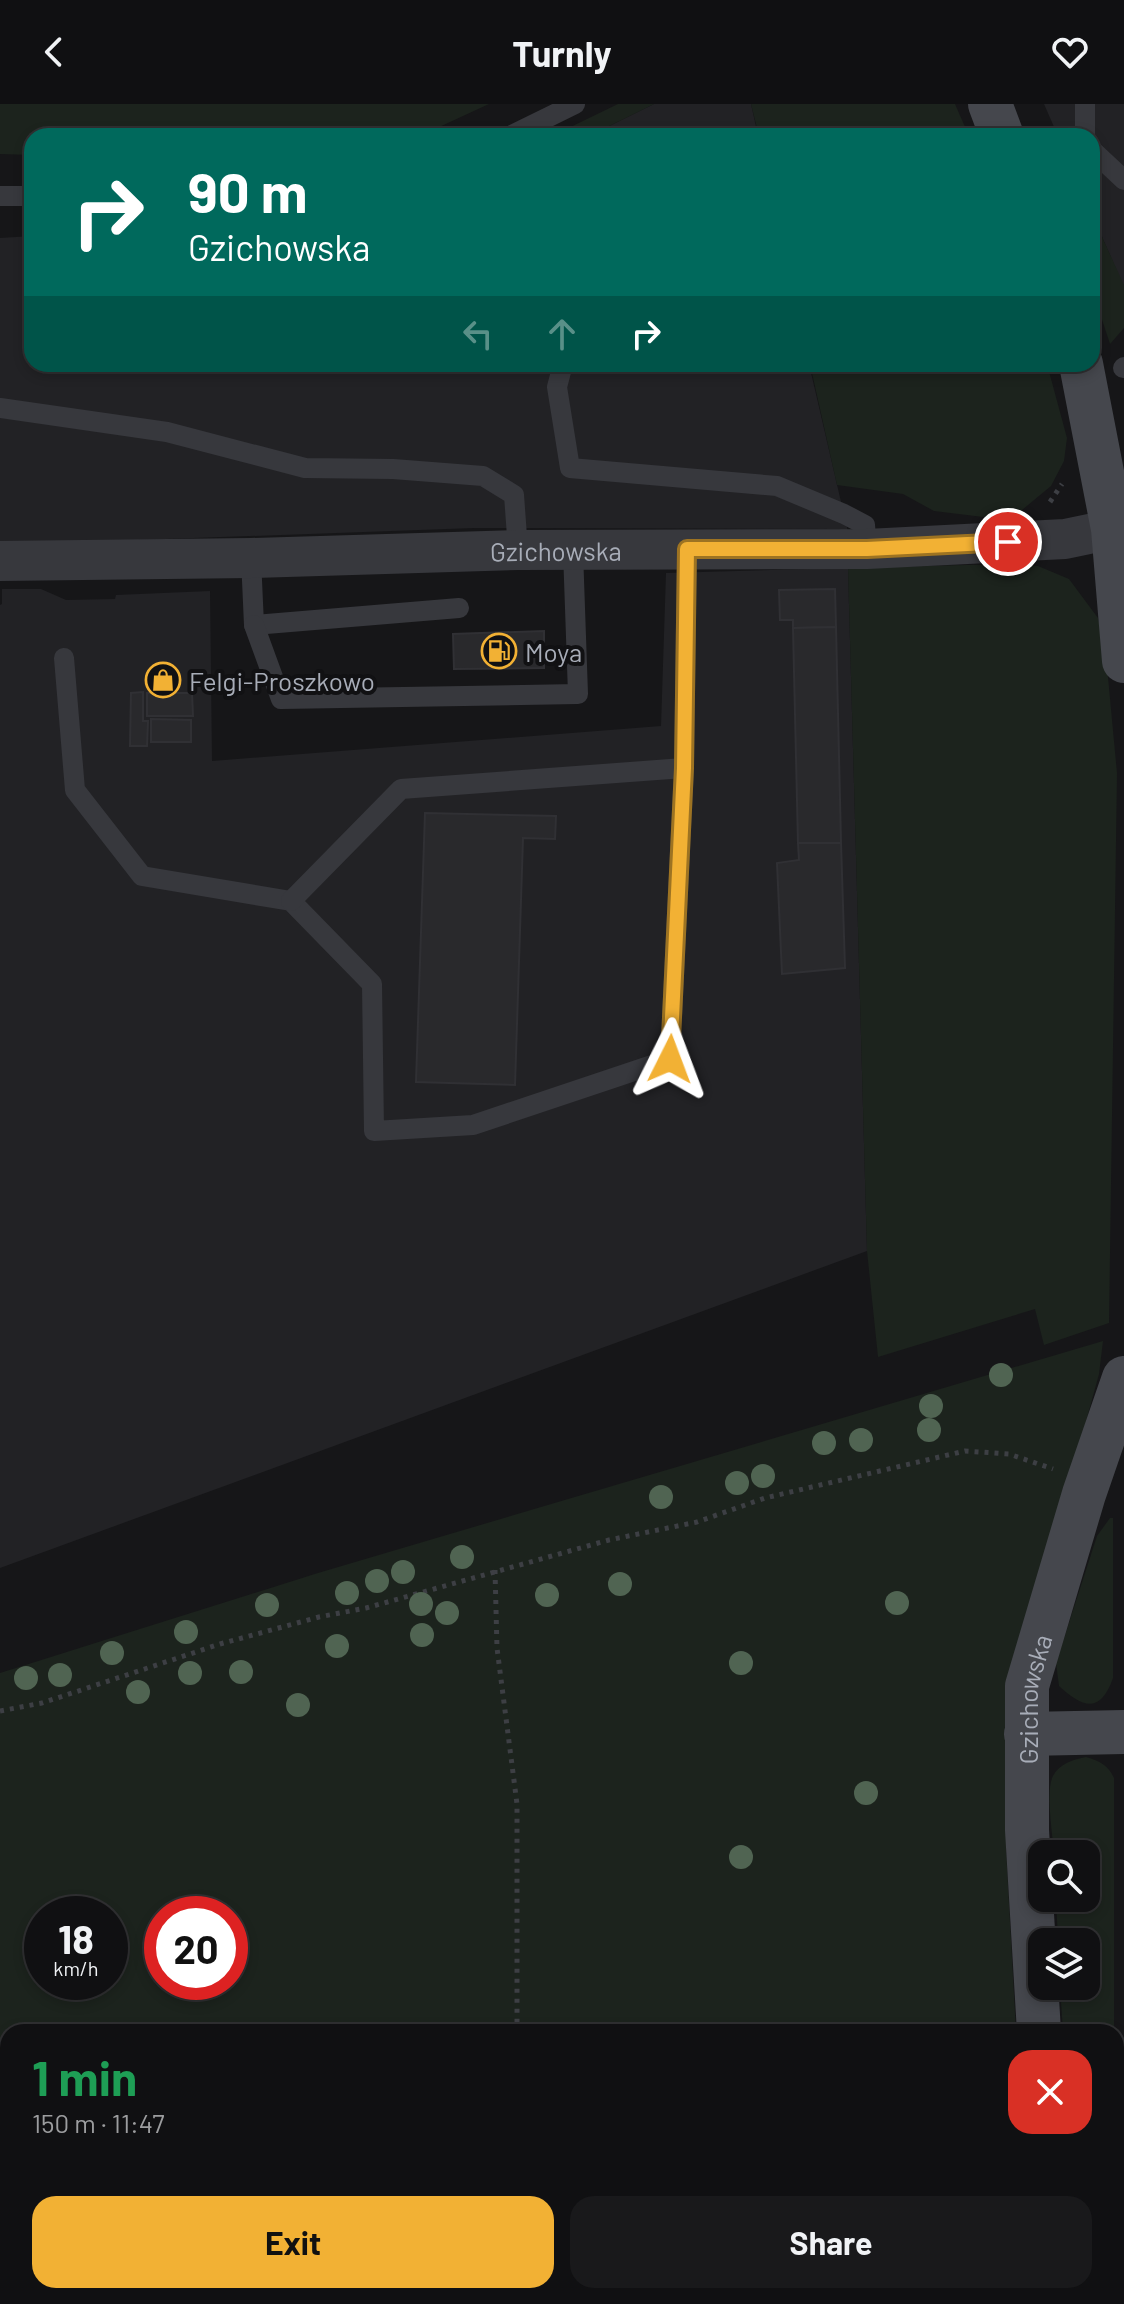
<!DOCTYPE html>
<html lang="en">
<head>
<meta charset="utf-8">
<style>
  body { margin:0; font-family:Barlow,sans-serif; background:#19191b; color:#f1f3f6; height:100vh; display:flex; flex-direction:column; font-size:30px; white-space:nowrap }
  * { box-sizing:border-box; margin:0 }
  p { font-size:26px; color:#9c9d9f }
  .icon { flex:none; width:44px; height:44px; fill:none; stroke:currentColor; stroke-width:2; stroke-linecap:round; stroke-linejoin:round }
  .map { position:relative; flex:1; overflow:hidden }
  .details { position:absolute; left:0px; top:1920px; width:1124px; height:280px; display:flex; flex-direction:column; background:#101012; border-radius:24px 24px 0 0; box-shadow:0 4px 12px #0003,0 0 0 2px #303032 }
  .details>* { flex:none }
  .banner { position:absolute; left:24px; top:24px; width:1076px; height:244px; border-radius:24px; box-shadow:0 4px 12px #0003,0 0 0 2px #303032; background:#00695c; color:#fff; overflow:hidden }
  .fabs { position:absolute; left:1028px; top:1736px; display:grid; gap:16px }
  .fabs a { display:grid; place-items:center; width:72px; height:72px; border-radius:16px; background:#101012; box-shadow:0 4px 12px #0003,0 0 0 2px #303032; font-size:40px }
  .speed { position:absolute; left:24px; top:1792px; display:flex; gap:16px; font-size:40px; font-weight:700; text-align:center }
  .speed>* { display:grid; place-content:center; width:104px; height:104px; border-radius:50%; background:#101012; box-shadow:0 4px 12px #0003,0 0 0 2px #303032; line-height:1 }
  .speed small { font-size:20px; font-weight:400 }
  .speed .limit { border:12px solid #d22; background:#fff; color:#111 }
  .pin { position:absolute; display:grid; place-items:center; width:68px; height:68px; color:#fff; margin:-34px; border:4px solid #fff; border-radius:50%; box-shadow:0 2px 8px #0007 }
  .me { position:absolute; width:88px; margin:-44px; rotate:3deg; stroke-linejoin:round; filter:drop-shadow(0 0 6px #0008) }
  .turn { display:flex; align-items:center; gap:28px; height:168px; padding:0 32px; font-size:36px }
  .turn .icon { width:104px; height:104px; stroke-width:2.5 }
  .turn b { display:block; font-size:56px; line-height:68px }
  .lanes { display:flex; align-items:center; height:76px; padding:0 32px; background:#0003; justify-content:center; gap:40px; direction:ltr }
  .lanes .off { opacity:.35 }
  .round { display:grid; place-items:center; flex:none; width:84px; height:84px; border-radius:24px; background:#19191b }
  .overview { display:flex; align-items:center; justify-content:space-between; height:136px; padding:0 32px }
  h1 { font-size:48px; font-weight:700; line-height:60px; color:#1e9e55 }
  .primary-button { display:flex; gap:16px; margin-top:auto; padding:16px 32px }
  .primary-button a { flex:1; height:92px; border-radius:24px; background:#f2b134; color:#111; font-size:32px; font-weight:700; line-height:92px; text-align:center }
  .primary-button a+a { background:#19191b; color:#f1f3f6 }
  header { display:flex; justify-content:space-between; align-items:center; height:104px; padding:0 32px; background:#101012; font-size:36px; font-weight:700 }
  .map>svg:first-child { display:block }
</style>
</head>
<body>
<header><svg class="icon" aria-label="back" viewBox="0 0 24 24"><path d="M15 5l-7 7 7 7"/></svg>Turnly<svg class="icon" aria-label="heart" viewBox="0 0 24 24"><path d="M12 20l-8-8c-3-5 5-10 8-4 3-6 11-1 8 4z"/></svg></header>
<div class="map">
<svg width="1124" height="2200" viewBox="0 0 1124 2200">
  <rect width="100%" height="100%" fill="#161618"/>
  <!-- built -->
  <g fill="#222225">
    <path d="M654,0H751L758,32H589Z"/>
    <path d="M1044,0H1124V183L1092,110V32H1058Z"/>
    <path d="M32,132V260H809L848,428L838,425L474,424L0,441V134Z"/>
    <path d="M848,464L867,1147L0,1464V501L2,500V485H41L66,496L115,495L116,491L210,487L212,657L661,622L666,469Z"/>
  </g>
  <!-- green -->
  <g fill="#1c231d" fill-rule="evenodd">
    <path d="M0,0H489L437,24L375,32H32V51L0,50Z"/>
    <path d="M618,0H654L589,32H552Z"/>
    <path d="M751,0H955L969,32H759Z"/>
    <path d="M1092,111L1124,181V224L1110,240L1092,185Z"/>
    <path d="M810,260H1047L1067,334L1064,357L1051,382L1022,406L1000,415L934,407L903,390L837,381Z"/>
    <path d="M1006,460L1038,462L1069,475L1098,514L1106,552L1117,669L1109,1219L1044,1241L1035,1205L878,1253L867,1147L848,464Z"/>
    <path d="M1103,1237L1099,1270L1009,1599L1006,1745L1016,1928H8V2192H1030L1031,2200H0V1569L318,1469ZM42,1810H110V1878H42ZM162,1810H230V1878H162Z"/>
    <path d="M1110,1414H1113V1574C1100,1611 1082,1603 1059,1582L1056,1559L1097,1432Z"/>
    <path d="M1086,1653C1100,1657 1108,1661 1114,1674V1928H1063L1060,1882H1086V1838H1058L1056,1794H1086V1750H1054C1053,1732 1045,1687 1053,1672C1059,1660 1074,1655 1086,1653Z"/>
  </g>
  <!-- building -->
  <g fill="#29292c" stroke="#303034" stroke-width="2">
    <path d="M835,485L836,523L793,524V516H780L779,486Z"/>
    <path d="M836,523L841,739H798L793,524Z"/>
    <path d="M544,527V564L454,565L453,530Z"/>
    <path d="M143,588V617H148L147,642H130L131,589Z"/>
    <path d="M147,589H192L193,612H147Z"/>
    <path d="M151,615L191,616V638H151Z"/>
    <path d="M425,709L556,712L555,735L523,734L515,981L416,978Z"/>
    <path d="M798,739H841L845,864L782,870L777,759L799,756Z"/>
  </g>
  <g fill="none" stroke-linecap="round" stroke-linejoin="round">
    <!-- path -->
    <g stroke="#3d3f44" stroke-width="5" stroke-dasharray="4 6" stroke-linecap="butt">
      <path d="M1092,208L1096,223"/>
      <path d="M1050,398L1062,380"/>
      <path d="M495,1466L497,1544L517,1700V1928"/>
      <path d="M0,1607L42,1599L220,1540L319,1513L366,1504L609,1436L697,1418L765,1394L965,1347L1009,1350L1053,1365"/>
      <path d="M534,2192L535,2200"/>
    </g>
    <!-- lane -->
    <g stroke="#37383d" stroke-width="20">
      <path d="M1085,0V32"/>
      <path d="M510,32L575,0"/>
      <path d="M1092,46L1124,76"/>
      <path d="M0,92H32"/>
      <path d="M563,260L557,283L570,364L777,382L844,410L865,421L867,445"/>
      <path d="M1123,264L1124,263"/>
      <path d="M0,304L167,328L305,364L393,365L483,372L514,391L518,446"/>
      <path d="M251,454L254,521L459,504"/>
      <path d="M254,521L281,595L578,590L573,447"/>
      <path d="M64,554L75,686L142,772L291,797L372,880L374,1027L473,1021L670,955L684,664L687,445"/>
      <path d="M291,797L401,685L684,664"/>
    </g>
    <!-- street -->
    <path stroke="#37383d" stroke-width="40" id="s1" d="M0,457L251,454L518,446L867,445L1065,435L1113,425"/>
    <!-- secondary -->
    <g stroke="#45474d" stroke-width="44">
      <path d="M990,0L1002,32"/>
      <path d="M1081,260L1113,425L1124,557"/>
      <path d="M1026,1630L1124,1628"/>
      <path id="s2" d="M1039,1928L1027,1726V1582L1084,1390L1124,1274"/>
      <path d="M1054,2192V2200"/>
    </g>
  </g>
  <!-- trees -->
  <g fill="#506452">
    <circle cx="1001" cy="1271" r="12"/>
    <circle cx="931" cy="1302" r="12"/>
    <circle cx="929" cy="1326" r="12"/>
    <circle cx="861" cy="1336" r="12"/>
    <circle cx="824" cy="1339" r="12"/>
    <circle cx="763" cy="1372" r="12"/>
    <circle cx="737" cy="1379" r="12"/>
    <circle cx="661" cy="1393" r="12"/>
    <circle cx="462" cy="1453" r="12"/>
    <circle cx="403" cy="1468" r="12"/>
    <circle cx="377" cy="1477" r="12"/>
    <circle cx="620" cy="1480" r="12"/>
    <circle cx="347" cy="1489" r="12"/>
    <circle cx="547" cy="1491" r="12"/>
    <circle cx="897" cy="1499" r="12"/>
    <circle cx="421" cy="1500" r="12"/>
    <circle cx="267" cy="1501" r="12"/>
    <circle cx="447" cy="1509" r="12"/>
    <circle cx="186" cy="1528" r="12"/>
    <circle cx="422" cy="1531" r="12"/>
    <circle cx="337" cy="1542" r="12"/>
    <circle cx="112" cy="1549" r="12"/>
    <circle cx="741" cy="1559" r="12"/>
    <circle cx="241" cy="1568" r="12"/>
    <circle cx="190" cy="1569" r="12"/>
    <circle cx="60" cy="1571" r="12"/>
    <circle cx="26" cy="1574" r="12"/>
    <circle cx="138" cy="1588" r="12"/>
    <circle cx="298" cy="1601" r="12"/>
    <circle cx="866" cy="1689" r="12"/>
    <circle cx="741" cy="1753" r="12"/>
  </g>
  <g fill="none" stroke-linecap="round" stroke-linejoin="round">
    <!-- route casing -->
    <g stroke="#9d7322" stroke-width="20">
      <path id="route" d="M670,955L684,664L687,445H867L1008,438"/>
    </g>
    <!-- route -->
    <use href="#route" stroke="#f2b134" stroke-width="14"/>
  </g>
  <!-- icons -->
  <defs>
    <g id="fuel-ring" transform="scale(1.8)"><circle r="9.5" fill="#111113" stroke="#f2b134" stroke-width="1.5"/><path d="M-5.5-6h7V0h2V4h1.3V-2.5L3-4.5l.8-.8L6-3V5H2.5V1h-1V6h-7ZM-4.2-4.7v3.2H.2V-4.7Z" fill="#f2b134"/></g>
    <g id="shop-ring" transform="scale(1.8)"><circle r="9.5" fill="#111113" stroke="#f2b134" stroke-width="1.5"/><path d="M-5-2.5h2.3a2.7 3.5 0 0 1 5.4 0H5L5.5 6h-11ZM-1.5-2.5h3a1.5 2.3 0 0 0-3 0Z" fill="#f2b134"/></g>
  </defs>
  <g fill-rule="evenodd">
    <use href="#fuel-ring" x="499" y="547"/>
    <use href="#shop-ring" x="163" y="576"/>
  </g>
  <g text-anchor="middle" dominant-baseline="central" stroke-width="8" stroke-linejoin="round" paint-order="stroke">
    <!-- street labels -->
    <g font-size="26" fill="#a8adb8" stroke="#111113">
      <text stroke="none"><textPath href="#s1" startOffset="556">Gzichowska</textPath></text>
      <text stroke="none"><textPath href="#s2" startOffset="334">Gzichowska</textPath></text>
    </g>
    <!-- poi labels -->
    <g font-size="26" fill="#a8adb8" stroke="#111113" text-anchor="start">
      <text x="525" y="547">Moya</text>
      <text x="189" y="576">Felgi-Proszkowo</text>
    </g>
  </g>
</svg>
<div class="fabs">
<a><svg class="icon" aria-label="search" viewBox="0 0 24 24"><circle cx="10" cy="10" r="6"/><path d="M15 15l6 6"/></svg></a>
<a><svg class="icon" aria-label="layers" viewBox="0 0 24 24"><path d="M12 4l9 5-9 5-9-5zM3 14l9 5 9-5"/></svg></a>
</div>
<div class="speed"><div>18<small>km/h</small></div><div class="limit">20</div></div>
<div class="pin" style="left:1008px;top:438px;background:#d93025"><svg class="icon" aria-label="arrive" viewBox="0 0 24 24"><path d="M6 21V4h12l-3 4 3 4H6"/></svg></div>
<svg class="me" style="left:670px;top:955px" viewBox="-20 -20 40 40"><path d="M0-17L14 15 0 8-14 15z" fill="#f2b134" stroke="#fff" stroke-width="4"/></svg>
<div class="banner">
<div class="turn"><svg class="icon" aria-label="right" viewBox="0 0 24 24"><path d="M7 20v-9h11M14 6l5 5-5 5"/></svg><div><b>90 m</b>Gzichowska</div></div>
<div class="lanes"><svg class="icon off" aria-label="left" viewBox="0 0 24 24"><path d="M17 20v-9H6M10 6l-5 5 5 5"/></svg><svg class="icon off" aria-label="ahead" viewBox="0 0 24 24"><path d="M12 20V5M6 11l6-6 6 6"/></svg><svg class="icon" aria-label="right" viewBox="0 0 24 24"><path d="M7 20v-9h11M14 6l5 5-5 5"/></svg></div>
</div>
<section class="details">
<div class="overview"><div><h1>1 min</h1><p>150 m · 11:47</p></div><a class="round" style="background:#d93025;color:#fff"><svg class="icon" aria-label="close" viewBox="0 0 24 24"><path d="M6 6l12 12M18 6L6 18"/></svg></a></div>
<div class="primary-button"><a>Exit</a><a>Share</a></div>
</section>
</div>
</body>
</html>
